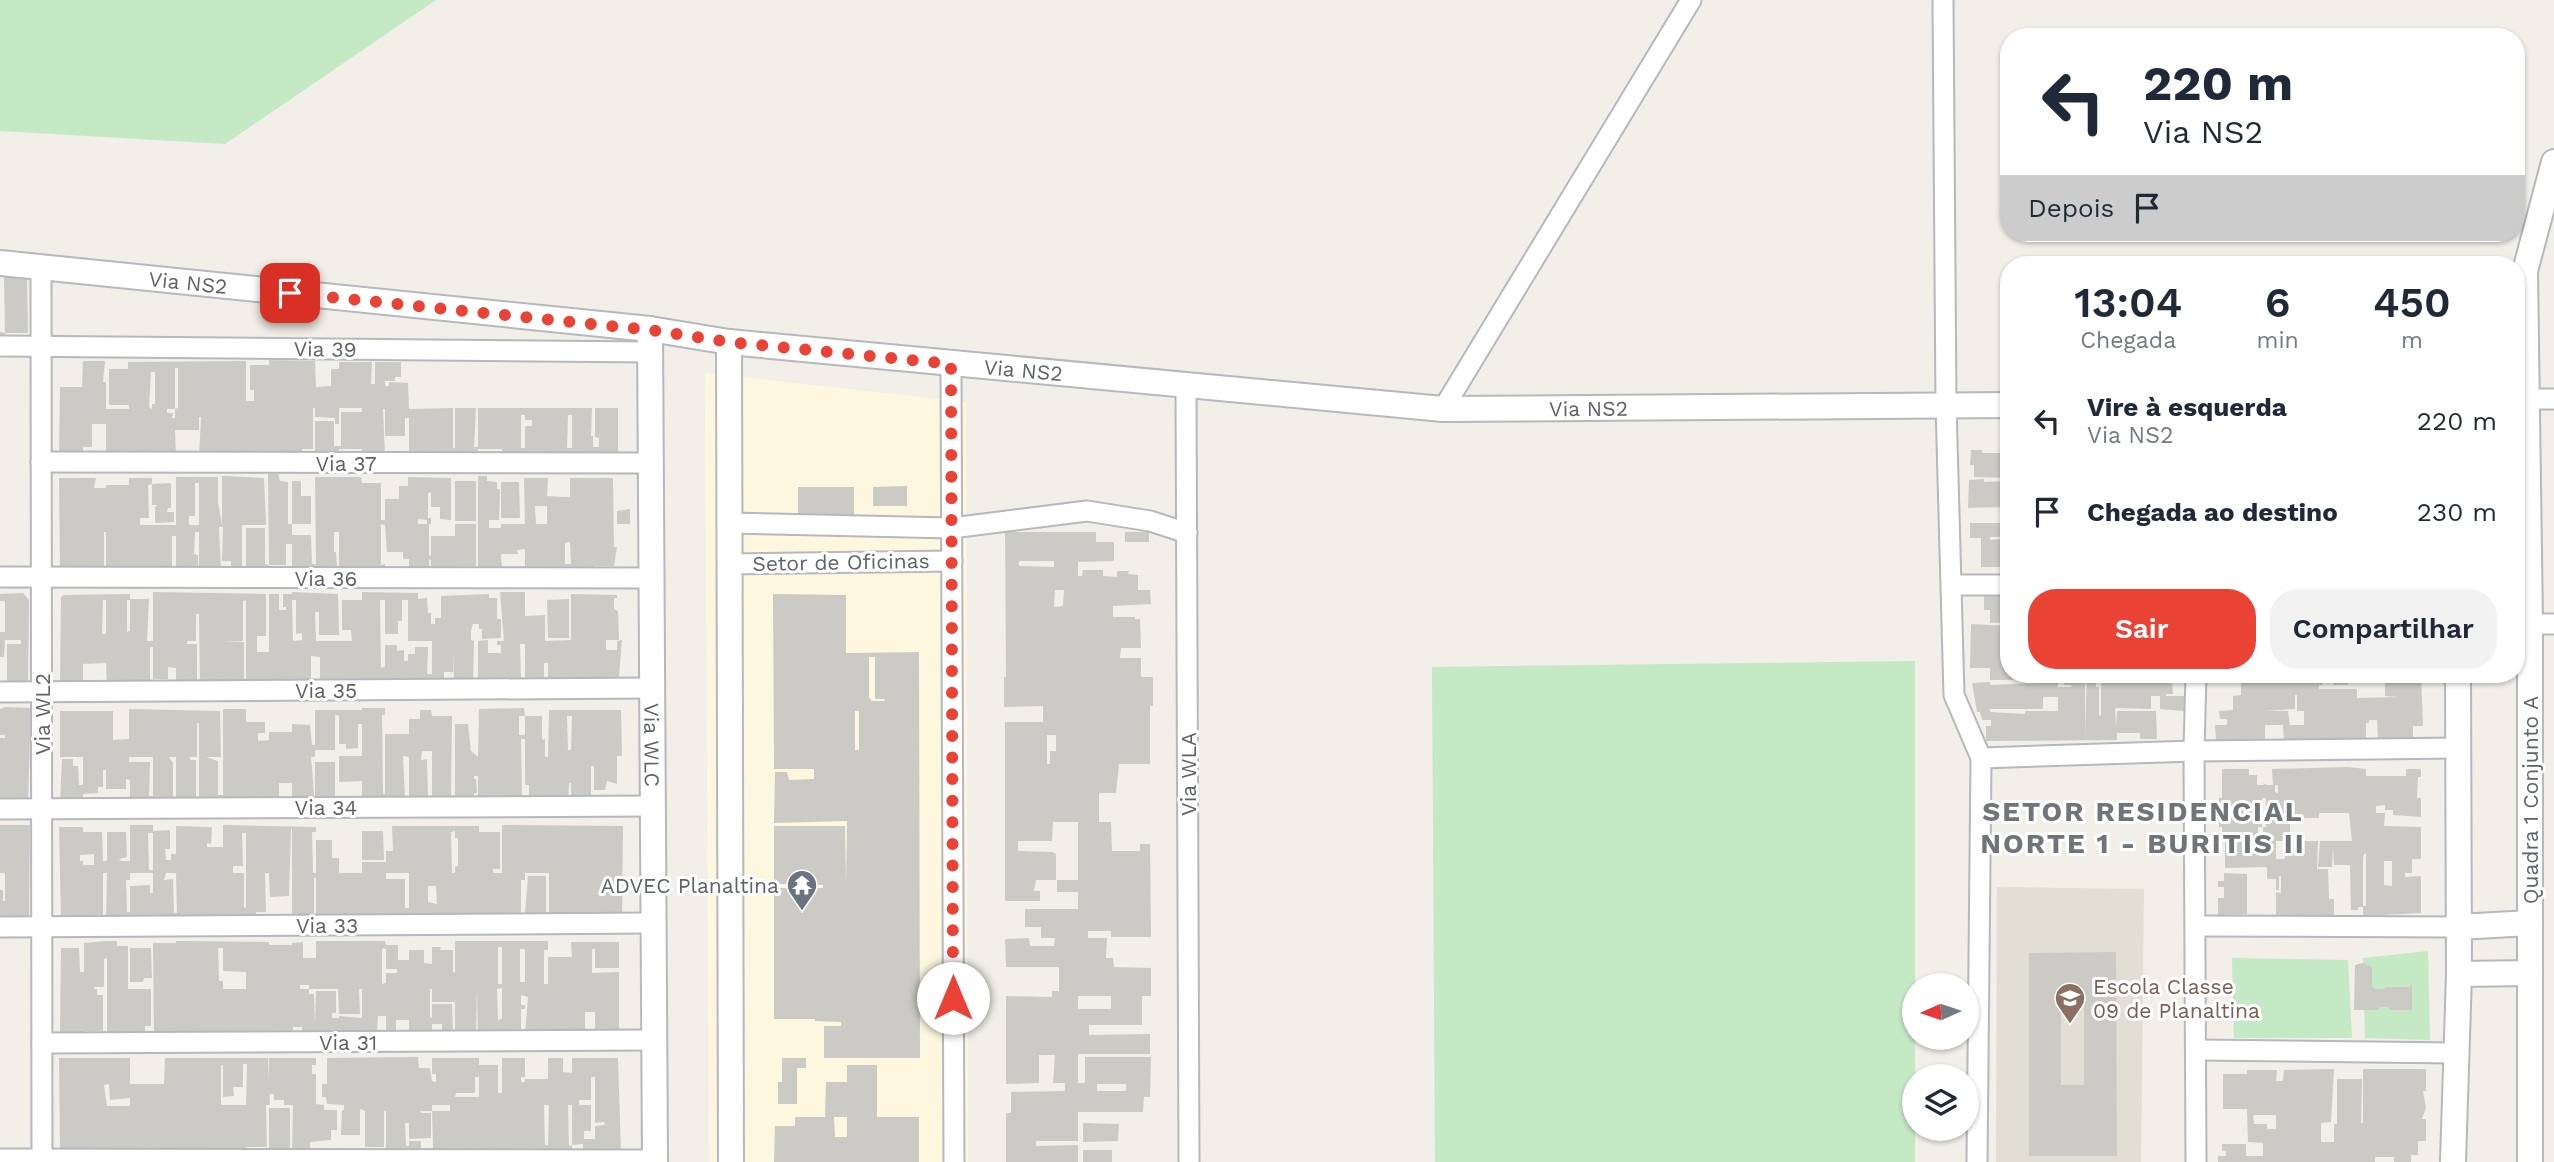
<!DOCTYPE html>
<html lang="pt">
<head>
<meta charset="utf-8">
<style>
  body { margin:0; font-family:"Work Sans",sans-serif; background:#f2f2f3; color:#1f2937; height:100vh; display:flex; flex-direction:column; font-size:26px; white-space:nowrap }
  * { box-sizing:border-box; margin:0 }
  p { font-size:23px; color:#747a83 }
  .icon { flex:none; width:38px; height:38px; fill:none; stroke:currentColor; stroke-width:2; stroke-linecap:round; stroke-linejoin:round }
  .map { position:relative; flex:1; overflow:hidden }
  .details { position:absolute; left:2000px; top:256px; width:525px; height:427px; display:flex; flex-direction:column; background:#fff; border-radius:28px; box-shadow:0 2px 5px #0004 }
  .details>* { flex:none }
  .guide { position:absolute; left:2000px; top:28px; width:525px; height:214px; border-radius:28px; box-shadow:0 2px 5px #0004; background:#fff; color:#1f2937; overflow:hidden }
  .needle { width:46px; rotate:267deg }
  .fabs { position:absolute; left:1902px; top:973px; display:grid; gap:14px }
  .fabs a { display:grid; place-items:center; width:77px; height:77px; border-radius:50%; background:#fff; box-shadow:0 2px 5px #0004; font-size:35px }
  .pin { position:absolute; display:grid; place-items:center; width:60px; height:60px; color:#fff; margin:-30px; border-radius:14px; box-shadow:0 4px 10px #0006 }
  .me { position:absolute; width:77px; margin:-38px; rotate:0deg; stroke-linejoin:round; filter:drop-shadow(0 0 5px #0008) }
  .turn { display:flex; align-items:center; gap:24px; height:147px; padding:0 28px; font-size:32px }
  .turn .icon { width:91px; height:91px; stroke-width:2.5 }
  .turn b { display:block; font-size:49px; line-height:60px }
  .then { display:flex; align-items:center; height:66px; padding:0 28px; background:#0003; gap:14px; font-size:26px }
  .eta { display:flex; justify-content:space-evenly; align-items:center; height:119px; text-align:center }
  .eta b { font-size:42px; font-weight:600; line-height:49px }
  .action { display:flex; gap:14px; margin-top:auto; padding:14px 28px }
  .action a { flex:1; height:80px; border-radius:28px; background:#ea4335; color:#fff; font-size:28px; font-weight:600; line-height:80px; text-align:center }
  .action a+a { background:#f2f2f3; color:#1f2937 }
  ul { padding:0; list-style:none }
  li { display:flex; align-items:center; gap:21px; height:91px; padding:0 28px }
  li div { flex:1 }
  li b { display:block; font-size:26px }
  li em { font-style:normal }
  .map>svg:first-child { display:block }
</style>
</head>
<body>
<div class="map">
<svg width="2554" height="1162" viewBox="0 0 2554 1162">
  <rect width="100%" height="100%" fill="#f1efe8"/>
  <!-- commercial -->
  <path fill="#fef7e0" d="M705,373L966,402L968,1162H709Z"/>
  <!-- education -->
  <path fill="#e1ded6" d="M1997,887L2144,889L2141,1162H1996Z"/>
  <!-- green -->
  <g fill="#c5e8c5">
    <path d="M0,0H436L225,144L0,131Z"/>
    <path d="M1915,661V1162H1435L1432,667Z"/>
    <path d="M2428,951L2430,1040L2365,1038L2363,958Z"/>
    <path d="M2232,958L2348,960L2352,1038H2234Z"/>
  </g>
  <!-- building -->
  <g fill="#cccac5" fill-rule="evenodd">
    <path d="M4,275L27,278L28,333H5L4,341H0V332L5,333Z"/>
    <path d="M269,360L315,361L316,387L331,386V369H339V362H372L371,384H375V362H401V377H395V381H385V386H389V382L408,383L409,409L453,408V448H455V408H476L474,447H478V456L409,454V418H405V436H385V409H383L385,456H362V449H339V454H315V421H334V446H341V412H362V408H339V424H335V418L315,417V408H313V449H302V455L199,457L201,417H199V430H175L176,456L106,455V424H92V447H83V455H59L60,387H82L83,361H105L103,382H106V409H129V405H109V369H128V362L246,361V401H254V390H250V365H269ZM175,368H178V408L175,409V418H172L173,413H167V409H175ZM151,372H155V404H152V409L149,407Z"/>
    <path d="M478,408H592L591,436H593V447H599V438L595,437V408H618V455L502,456V449H478ZM521,415H525V420H532V426H525V448H521ZM568,415H572V448H567Z"/>
    <path d="M2004,428H2009V450H2003Z"/>
    <path d="M1971,450H1982V453H2009V478L1974,477V465H1970Z"/>
    <path d="M268,474H278L280,481L288,482V524H292V535H311L312,564H316L315,477H361L362,483H381V520H385V499H399V486H408V477L451,478V520L440,519V507H431V492L428,493V518H431V524H427V520L418,519V524H429V556L431,555V536H455V524H476V566H455V572H431V560L429,559V571H409V559H403V552H387L385,525L381,524V565L385,564V572H292V544H286V565H269V571H246V528H265V564L269,565ZM334,532H339V566H337L336,552H334Z"/>
    <path d="M222,476L264,478L266,525H242V571H231V561H222L223,527H219L221,571H199V532H195L194,554L198,555V571H176V536H172V566H153V571H106V532H104V571H60L59,478H96L94,488H106V485H129V478H152V484L171,483V508H168L167,512H174V522L155,523V507L158,505H152V484L148,485L149,518H140V525H176V477H218V502L222,525ZM195,483H199V525H189V516H195Z"/>
    <path d="M478,476H487V481L497,482V489H500L499,520H489V528H501V524H525L524,478H548L547,496L562,497H570V478H613L614,547H617L614,566H594L595,571H525V549L517,550L518,554H501L502,571H478ZM535,506H547V524H536ZM570,542L571,564H565V543Z"/>
    <path d="M1984,479V482L2006,481L2009,507L1968,508L1969,480Z"/>
    <path d="M292,481H301V496H311V524H292Z"/>
    <rect x="455" y="481" width="21" height="40"/>
    <path d="M501,482H519L520,518H501Z"/>
    <path d="M907,486V506H873V487Z"/>
    <rect x="798" y="487" width="56" height="48"/>
    <path d="M630,509V524H617V511Z"/>
    <path d="M2004,512H2009V537H1990V540L2009,538V567H1981V538H1970V523H2004Z"/>
    <path d="M1005,532H1096V542H1114V561L1078,562V576H1082L1083,570H1103V576L1117,577V571H1129L1128,574L1138,575V590H1150L1151,604L1113,606V617H1135V619H1140L1141,648H1121L1120,658H1141V677H1153V706H1150V764H1119L1116,793H1099V822H1111L1112,851H1140V844H1150L1151,937H1111V931H1088V938H1107L1106,958H1113L1114,967L1151,968V996H1142V1025H1089V1035L1150,1034V1054H1078V1083H1085V1057H1151L1150,1097H1144L1143,1112H1078V1141H1036V1146L1078,1145V1162H1006V1113H1011V1092L1065,1091V1083H1053L1055,1055H1039V1083L1006,1084V996L1052,997V991H1059V967H1006L1005,939L1029,938L1030,946H1054L1055,938H1041V927H1025V909H1078V892H1057V880H1078V822H1053L1052,841H1018V851L1052,852L1056,854V880H1036L1034,891H1040V901H1005V722H1043V706L1004,707V677H1006ZM1019,561H1054V567L1019,566ZM1055,590H1064L1063,606L1054,607ZM1047,735H1056V751H1050V764H1047ZM1078,996H1111V1009H1078ZM1097,1084H1126V1091H1097Z"/>
    <rect x="1125" y="532" width="24" height="10"/>
    <path d="M153,592L266,594V636H257V652H269V594H279V610H286V607H283V594H292V592L338,594L339,635H319V612H315L316,641H352L351,630H342V600H362V592L418,593V599L427,598L428,613H431V624H435V618H441V596L489,594V598H497V619H501V638L482,639V629H479V624H473L471,631V640L474,641L473,683H454L453,651V672H444V687H176V668L168,667V679H153V647H150V684L107,688L106,663L83,664V687H60L61,597L64,595L130,594V600H127V632L130,631V599H149L147,641H153ZM103,600H106V634H102ZM246,600V682H244V642H222L243,641V601ZM292,600H296V634L302,633V640L293,641ZM380,600H385V634H398V621H402V600H408V641H432V674H427L428,647H415V654H408V661H404V650L397,651V645H385V667L381,668ZM196,614H199L200,684L197,683V644H187V641H196ZM311,656L320,657V681H311Z"/>
    <path d="M500,592H525V616L545,615V641L571,640V594L617,595V598H614V609L618,611L619,640H606V650H617V641L622,640L618,687H576V678H571L572,687H548V663H544V681L478,682V641L488,640V653H501V645H497V641H504ZM520,644H525V681L521,680Z"/>
    <path d="M23,593L29,600L28,681L21,687H7V644H21V640H5L4,657H0V632H5V601H0V594Z"/>
    <path d="M773,594L846,595V653L919,652L920,1058H824V1026H841V1022L815,1021V1019H774V888H823V885L774,884V826H845L846,885L847,821L774,823L775,772H787L789,780L814,779V769H774ZM869,657H875V699H885L884,701H871V699L869,698ZM855,711H859V750H855Z"/>
    <path d="M1984,595H2009V622L1990,623V610H1984Z"/>
    <path d="M569,599V638H548L547,600Z"/>
    <path d="M1971,624L2009,626V674H2013V680H1990V668H1970Z"/>
    <path d="M2058,674H2072L2073,683H2085V736L2087,674H2112V678L2101,676V680H2096V687H2099V715L2101,716V682H2115L2117,674H2189V682H2172L2173,694H2166V696H2184V711L2160,709V696H2151V709L2115,708L2116,726L2117,711H2156L2157,739H2140V733H2117V740L1986,741V726H1991V720H1982L1980,712H1977L1972,683L1990,682V685L2058,682V687H2072L2071,685H2064V680H2058ZM2043,697H2058V711H2025V714L1990,712V709H2043Z"/>
    <path d="M2241,674H2421L2423,726H2413V740L2378,741L2377,720H2369V723H2366V740L2284,741L2283,725H2265V740H2216L2215,725H2227V719H2220L2219,711L2233,710V696L2241,695ZM2323,679H2333V685H2348V682H2385V696L2399,697L2357,698V689H2319V685H2323ZM2295,695H2297V711H2304V725H2290L2288,711H2266L2295,709Z"/>
    <path d="M5,707L31,708L28,803L0,805V738H5V735H0V709Z"/>
    <path d="M362,708H385V715H382L383,794H385V734H409V719H420V710H431L432,716H452L451,797H455V724H468L471,751L478,757L479,709L524,708L525,716H519V735H525V716H542V740L545,739V757H548L549,710H621L622,756H617V784L607,781L605,790H594V766H591V803H571V783H569L568,803L478,800V776H474V779H476L477,793H474V798L362,803V781L339,782V756H362V724H358V748L346,749V744H339V716L335,715V750H315V757H311L312,767L314,796H315V762H335V797H339L338,804L292,803V783H279V801L130,805V780L126,779V789H106V770H103V787H98V793L83,794V803H60L62,759H73V766H78L79,785H83V757H60V711H113V740L129,739V709L220,711L221,757H206L218,761V795H223V709H246V722H265V733H258V741L269,740V732H292V724L310,725L312,745H315V710H362ZM567,716H572L571,750H568ZM197,723H199V797H196V760H190V757H197ZM521,739H525V785H529V797H522ZM422,751H432V797H428L427,759L421,760ZM403,756L409,757V797H405ZM129,757H153V796H149L150,762H129ZM169,757H176V797H173V763Z"/>
    <path d="M2348,767L2366,769V776H2406V769H2421V777H2418L2417,798H2421V817L2393,815V810H2385V805L2376,806V813H2385L2384,826L2421,827V859H2412V873H2405V877L2421,876V913L2363,916V906H2366V853L2364,854L2363,858V907H2358V910H2351L2350,865H2334L2333,847L2332,867H2318L2320,841H2352L2349,813H2319V818H2290V832L2288,834H2291V841H2318L2317,869H2328L2329,899H2334V915L2276,916V892L2281,893V876H2279V890H2276V879H2267V867L2225,868V842L2263,841V827H2266V798H2262V827H2258V839L2222,840V827H2219V798H2222V769H2249V775H2257V785H2264L2263,783L2267,785H2275V792L2278,793V785H2273L2272,769ZM2276,841H2290V851H2285V859H2276ZM2384,861H2392V886L2384,885Z"/>
    <path d="M0,825H30L29,920L0,922V890H3V901H5V873H0Z"/>
    <path d="M130,825H153V833H148L149,870H153V831L170,830V849H165L166,860H171V854H176V826L212,827L211,844L207,843V847H223V825L316,827V832H312L313,873H316V840H332V858H339V873H362V862H386V851H393L392,826H479V832H500V869H493V873H502V825L623,826L622,919H352L353,914H339V919L316,920V878H314V919L292,920V829H291L289,896L270,897L269,873H265L266,912H256V921L106,919L107,873H103V919H61L59,827H83V832H102L103,861H107V832H126L127,857L119,859L121,861H130ZM455,831V838H458V866L455,867V873H452L451,832ZM242,833H246V908L244,907V873H233V866H243ZM94,854V865H83V861H80V855ZM130,873H153V893H150V885L130,886V912H127L126,880H130ZM166,873H176L177,913H174L173,879L164,880ZM386,873H409V908H405V879H386ZM525,873H549V913H546V876H528L525,913H521V880H525ZM428,886H436L437,904L428,902Z"/>
    <path d="M362,831H383L384,860H362Z"/>
    <path d="M2224,873L2247,874V914L2218,915V898H2224V887H2218V881H2224Z"/>
    <path d="M107,941H117V946H128V989H151V1026H145V1033L129,1032L130,1036H107V958L104,959V987H94V989H97V995H103V1031H84V1035H60L61,948H79L80,972H84V943Z"/>
    <path d="M176,941L269,942V945H292V943L303,942V958H316V941H385L386,945H398V960H409V950H424V963L432,964V947H441L440,950H453V972L455,973V941H548V950H544V984H548V957H572L571,942H619V968H595V949H592V973L619,972V1033L595,1034V1012H585V1032L525,1035L528,997L521,995V1005H525V1009H521V1029L502,1031V1039L478,1038L477,989L476,1035L455,1036V1002H432V989H430V1018L432,1017V1004H452L453,1032H442V1024H432V1036H409V1020H396V1036H386V1016H378L377,1033L302,1036V1027H293V1035L154,1037L153,943H176ZM498,947H502V984H498ZM218,948H223V971L246,972V989H223V981H219ZM382,948L386,949V969H397V973H386V983L382,984ZM520,949H525V982H520ZM300,985H309V989H338L339,1014H360L359,989H362V1018L339,1016V1018H332V1013H336V991H316L315,1024L314,994H309V989H300ZM502,988V1019L498,1020L497,989Z"/>
    <path d="M130,948H151L152,978H144L143,982H130Z"/>
    <path d="M2116,952L2117,1156H2029V953ZM2061,1006H2084V1085H2061Z"/>
    <path d="M2363,963L2372,967V986L2375,989H2384L2386,987H2409L2412,984V1010H2391L2388,1007H2380L2377,1010H2354L2355,965Z"/>
    <path d="M418,1057L419,1068H430L432,1081L436,1082V1074H432V1058H479V1065H498V1093H502V1058H525V1077H521V1082H525V1079H548V1058H563V1072L572,1073V1058H618L621,1153L583,1152V1144L572,1145V1105H568L569,1146L572,1145V1152L386,1151V1111H384V1147H365V1111L363,1110L360,1109V1135H341L342,1110H344V1105L327,1104L326,1097H322V1084H327V1058ZM475,1077H479V1097H455L456,1093H475ZM591,1077H595V1123L604,1122L605,1125L595,1126V1139H584V1131H591V1105H579V1100H591ZM432,1105H450V1111H432L433,1148L421,1149V1141H409V1146H406L405,1123H409V1139L431,1138V1113H421L420,1111H432ZM544,1105H549L548,1145H545Z"/>
    <path d="M59,1058H130V1084H164L165,1058H268L270,1105H266L267,1147H246V1153L60,1154ZM243,1064H247L246,1105H221V1065H223V1097L234,1096L233,1087H243ZM109,1084L110,1100L130,1098V1106H107L104,1085Z"/>
    <path d="M269,1058H316V1065H312V1074H316V1104L324,1105V1110H337V1130H331V1140L310,1142V1151L292,1153L293,1105H284V1100H274V1094H269Z"/>
    <path d="M782,1058H806V1068H797V1104H778V1082H782Z"/>
    <path d="M847,1065H877V1117H919V1162H774L775,1126H795V1117H825L826,1082H847ZM834,1117H847V1137H835Z"/>
    <path d="M2334,1069L2331,1122L2321,1123V1142H2334V1124H2337V1079H2362L2361,1123H2363V1069H2426V1091H2423L2426,1108L2422,1119H2426V1141H2418V1155H2411V1162H2394V1157H2375V1162H2218V1156H2226V1151H2222V1144H2246V1156H2263V1143L2248,1142L2247,1109H2223V1074H2247V1070H2277L2276,1081H2283L2284,1070ZM2253,1115H2276V1129H2267V1124H2254Z"/>
    <rect x="269" y="1108" width="21" height="40"/>
    <path d="M1083,1123L1119,1124L1118,1141L1083,1142Z"/>
    <rect x="1083" y="1150" width="29" height="12"/>
  </g>
  <g fill="none" stroke-linecap="round" stroke-linejoin="round">
    <!-- minor casing -->
    <g stroke="#b5b8bc" stroke-width="23">
      <g id="minor">
        <path d="M1943,0L1946,405L1954,695L1981,758L1977,1162"/>
        <path d="M41,267L42,1162"/>
        <path d="M0,346L650,352"/>
        <path d="M951,364L954,1162"/>
        <path d="M1186,386L1189,1162"/>
        <path d="M2528,399H2554"/>
        <path d="M1443,409L1691,0"/>
        <path d="M41,462L651,463"/>
        <path d="M729,523L952,528L1087,511L1150,521L1187,533"/>
        <path d="M729,564L952,561"/>
        <path d="M0,577L651,578"/>
        <path d="M1953,585H2009"/>
        <path d="M2530,624H2554"/>
        <path d="M0,692L652,688"/>
        <path d="M1981,758L2194,751L2458,748"/>
        <path d="M0,809L653,806"/>
        <path d="M2196,926L2459,927"/>
        <path d="M0,927L653,923"/>
        <path d="M42,1043L654,1040"/>
        <path d="M2196,1050L2456,1053"/>
        <path d="M0,1159L655,1160"/>
        <path d="M2196,1162L2194,751L2196,674"/>
      </g>
    </g>
    <!-- tertiary casing -->
    <g stroke="#b5b8bc" stroke-width="28">
      <g id="tertiary">
        <path id="s1" d="M0,263L650,329L729,342L1443,409L2009,405"/>
        <path d="M2525,271L2530,624V1162"/>
        <path d="M2518,286L2525,271L2554,162"/>
        <path id="s2" d="M650,329L655,1162"/>
        <path d="M729,342L731,1162"/>
        <path d="M2459,927L2530,923"/>
        <path d="M2459,974L2530,973"/>
        <path d="M2453,1162L2459,974L2458,674"/>
      </g>
    </g>
    <!-- minor -->
    <use href="#minor" stroke="#fff" stroke-width="19"/>
    <!-- tertiary -->
    <use href="#tertiary" stroke="#fff" stroke-width="24"/>
  </g>
  <g fill="none" stroke-linecap="round" stroke-linejoin="round">
    <!-- route -->
    <path stroke="#ea4335" stroke-width="12" stroke-dasharray="0 21.6" d="M290,293L650,330L729,342L951,364L953,998"/>
  </g>
  <!-- icons -->
  <defs>
    <g id="temple-pin" transform="scale(1.575)"><path d="M0 17L-7.5 6A9.5 9.5 0 1 1 7.5 6Z" fill="#6b7280" stroke="#fff"/><path d="M0-6L5-2H3V0L6.5 2.5H4V6H1.5V3h-3V6H-4V2.5H-6.5L-3 0V-2H-5Z" fill="#fff"/></g>
    <g id="school-pin" transform="scale(1.575)"><path d="M0 17L-7.5 6A9.5 9.5 0 1 1 7.5 6Z" fill="#8d6e63" stroke="#fff"/><path d="M0-5L7-2L0 1L-7-2ZM-4 1L0 2.5L4 1V4Q0 6-4 4Z" fill="#fff"/></g>
  </defs>
  <g fill-rule="evenodd">
    <use href="#temple-pin" x="802" y="885"/>
    <use href="#school-pin" x="2070" y="998"/>
  </g>
  <g text-anchor="middle" dominant-baseline="central" stroke-width="6" stroke-linejoin="round" paint-order="stroke">
    <!-- street labels -->
    <g font-size="21" fill="#5f6368" stroke="#fff">
      <text stroke="none"><textPath href="#s1" startOffset="189">Via NS2</textPath></text>
      <text transform="translate(325 349) rotate(1)">Via 39</text>
      <text stroke="none"><textPath href="#s1" startOffset="1029">Via NS2</textPath></text>
      <text stroke="none"><textPath href="#s1" startOffset="1596">Via NS2</textPath></text>
      <text x="346" y="463">Via 37</text>
      <text transform="translate(841 562) rotate(-1)">Setor de Oficinas</text>
      <text x="326" y="578">Via 36</text>
      <text x="326" y="690">Via 35</text>
      <text transform="translate(42 714) rotate(-90)">Via WL2</text>
      <text stroke="none"><textPath href="#s2" startOffset="416">Via WLC</textPath></text>
      <text transform="translate(1188 774) rotate(-90)">Via WLA</text>
      <text transform="translate(2530 800) rotate(-90)">Quadra 1 Conjunto A</text>
      <text x="326" y="807">Via 34</text>
      <text x="327" y="925">Via 33</text>
      <text x="348" y="1042">Via 31</text>
    </g>
    <!-- worship labels -->
    <g font-size="21" fill="#5b616d" stroke="#fff" text-anchor="end">
      <text x="779" y="885">ADVEC Planaltina</text>
    </g>
    <!-- education labels -->
    <g font-size="21" fill="#785e54" stroke="#fff" text-anchor="start">
      <text x="2093" y="986">Escola Classe<tspan x="2093" dy="24">09 de Planaltina</tspan></text>
    </g>
    <!-- district labels -->
    <g font-size="28" font-weight="bold" letter-spacing="2" fill="#70757a" stroke="#fff">
      <text x="2143" y="811">SETOR RESIDENCIAL<tspan x="2143" dy="32">NORTE 1 - BURITIS II</tspan></text>
    </g>
  </g>
</svg>
<div class="fabs">
<a><svg class="needle" viewBox="-14 -14 28 28"><path d="M0-13l5 13h-10z" fill="#e53935"/><path d="M0 13l5-13h-10z" fill="#747a83"/></svg></a>
<a><svg class="icon" aria-label="layers" viewBox="0 0 24 24"><path d="M12 4l9 5-9 5-9-5zM3 14l9 5 9-5"/></svg></a>
</div>
<div class="pin" style="left:290px;top:293px;background:#d93025"><svg class="icon" aria-label="arrive" viewBox="0 0 24 24"><path d="M6 21V4h12l-3 4 3 4H6"/></svg></div>
<svg class="me" style="left:953px;top:998px" viewBox="-20 -20 40 40"><circle r="19" fill="#fff"/><path d="M0-13L10 11 0 6-10 11z" fill="#ea4335"/></svg>
<div class="guide">
<div class="turn"><svg class="icon" aria-label="left" viewBox="0 0 24 24"><path d="M17 20v-9H6M10 6l-5 5 5 5"/></svg><div><b>220 m</b>Via NS2</div></div>
<div class="then">Depois<svg class="icon" aria-label="arrive" viewBox="0 0 24 24"><path d="M6 21V4h12l-3 4 3 4H6"/></svg></div>
</div>
<section class="details">
<div class="eta">
<div><b>13:04</b><p>Chegada</p></div>
<div><b>6</b><p>min</p></div>
<div><b>450</b><p>m</p></div>
</div>
<ul>
<li><svg class="icon" aria-label="left" viewBox="0 0 24 24"><path d="M17 20v-9H6M10 6l-5 5 5 5"/></svg><div><b>Vire à esquerda</b><p>Via NS2</p></div><em>220 m</em></li>
<li><svg class="icon" aria-label="arrive" viewBox="0 0 24 24"><path d="M6 21V4h12l-3 4 3 4H6"/></svg><div><b>Chegada ao destino</b></div><em>230 m</em></li>
</ul>
<div class="action"><a>Sair</a><a>Compartilhar</a></div>
</section>
</div>
</body>
</html>
